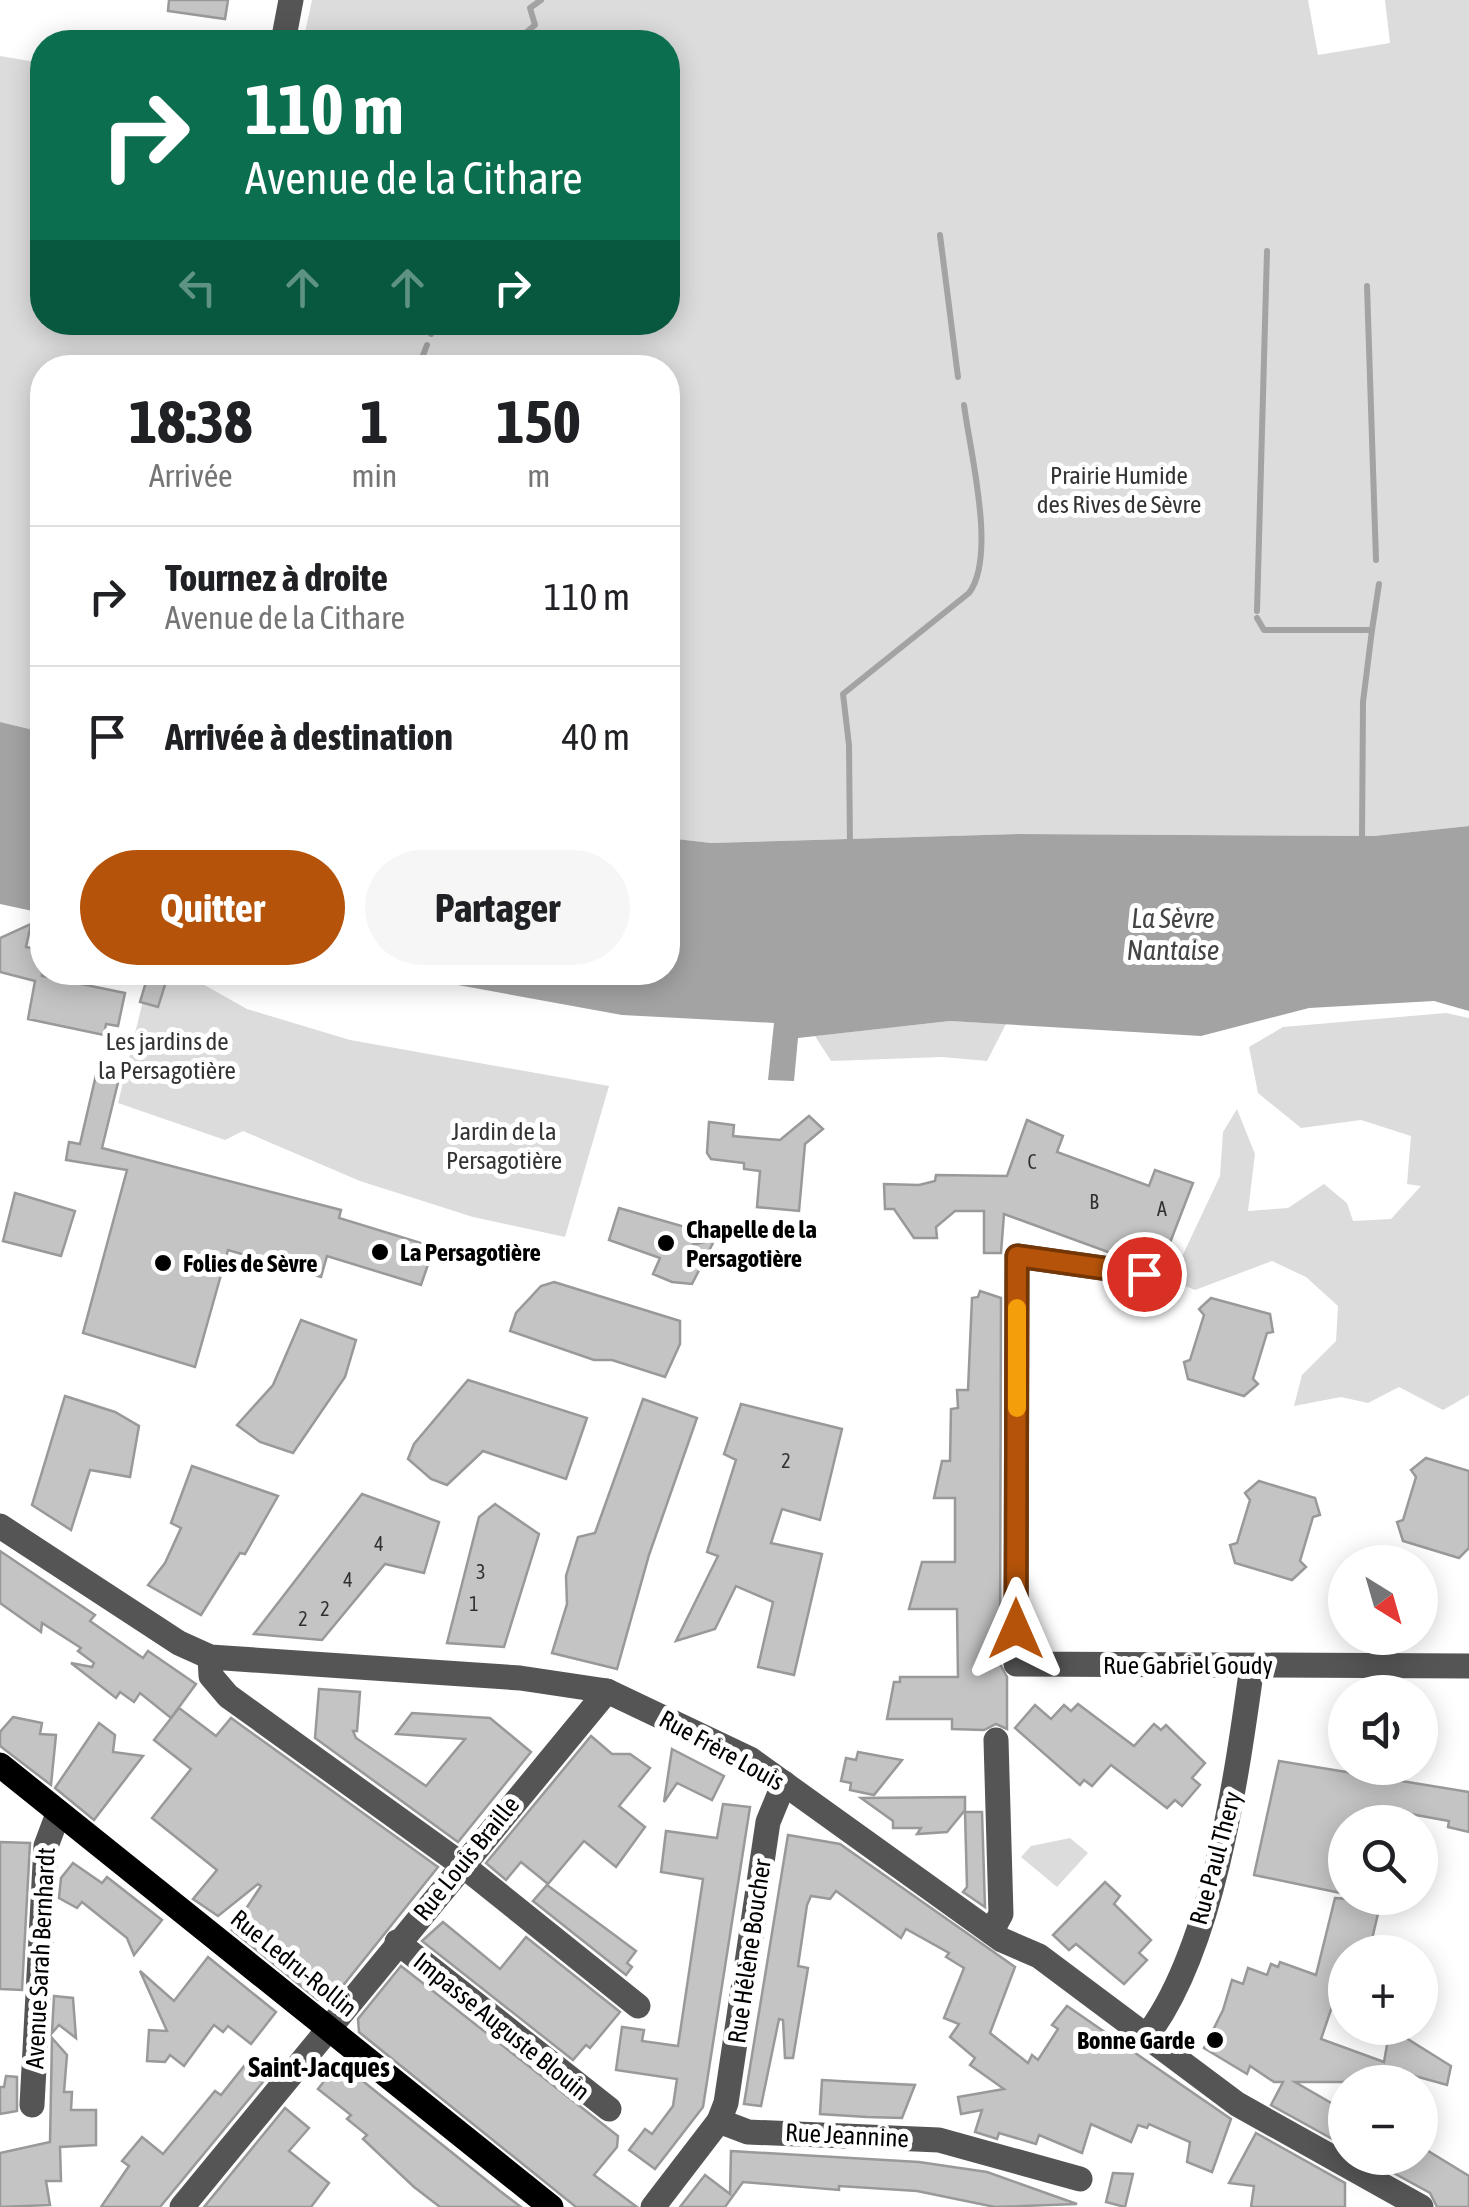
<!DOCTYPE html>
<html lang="fr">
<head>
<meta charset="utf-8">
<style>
  body { margin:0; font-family:"Asap Condensed",sans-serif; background:#f6f6f6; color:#202124; height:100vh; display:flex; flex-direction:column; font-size:38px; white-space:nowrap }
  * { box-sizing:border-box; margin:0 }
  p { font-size:32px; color:#757577 }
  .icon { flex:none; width:55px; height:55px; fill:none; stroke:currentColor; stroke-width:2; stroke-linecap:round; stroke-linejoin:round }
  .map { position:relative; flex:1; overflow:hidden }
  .details { position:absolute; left:30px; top:355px; width:650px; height:630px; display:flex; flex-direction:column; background:#fff; border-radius:40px; box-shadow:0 5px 25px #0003 }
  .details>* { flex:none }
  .hud { position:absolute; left:30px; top:30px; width:650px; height:305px; border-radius:40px; box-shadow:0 5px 25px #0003; background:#0b6e4f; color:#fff; overflow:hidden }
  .needle { width:65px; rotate:143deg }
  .tools { position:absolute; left:1328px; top:1545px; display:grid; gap:20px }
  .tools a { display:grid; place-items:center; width:110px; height:110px; border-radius:50%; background:#fff; box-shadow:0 5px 25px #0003; font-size:50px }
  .pin { position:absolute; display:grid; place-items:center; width:85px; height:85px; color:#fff; margin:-42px; border:5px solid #fff; border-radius:50%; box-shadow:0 2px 10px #0007 }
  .me { position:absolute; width:110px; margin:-55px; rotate:0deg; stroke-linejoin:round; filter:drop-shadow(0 0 8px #0008) }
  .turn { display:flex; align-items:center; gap:35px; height:210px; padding:0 50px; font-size:45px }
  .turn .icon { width:130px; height:130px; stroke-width:2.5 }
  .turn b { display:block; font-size:70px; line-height:85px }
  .lanes { display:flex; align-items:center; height:95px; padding:0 50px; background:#0003; justify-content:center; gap:50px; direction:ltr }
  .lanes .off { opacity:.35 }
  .eta { display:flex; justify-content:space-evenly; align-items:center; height:170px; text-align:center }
  .eta b { font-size:60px; font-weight:700; line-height:70px }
  .button { display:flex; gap:20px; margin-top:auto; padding:20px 50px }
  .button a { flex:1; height:115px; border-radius:60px; background:#b45309; color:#fff; font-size:40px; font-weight:700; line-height:115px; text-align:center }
  .button a+a { background:#f6f6f6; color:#202124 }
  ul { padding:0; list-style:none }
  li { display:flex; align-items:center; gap:30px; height:140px; padding:0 50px; border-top:2px solid #e0e0e0 }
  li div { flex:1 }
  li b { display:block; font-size:38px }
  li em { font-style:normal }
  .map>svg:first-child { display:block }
</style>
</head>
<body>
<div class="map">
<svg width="1469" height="2207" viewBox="0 0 1469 2207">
  <rect width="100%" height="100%" fill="#fff"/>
  <!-- green -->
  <g fill="#dcdcdc">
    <path d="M312,0H1308L1318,55L1390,43L1385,0H1469V826L1374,836L1018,834L711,843L668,838V368H42V732L0,722V56L42,63V322H668V42H303Z"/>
    <path d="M150,972L183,973L247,1009L350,1040L609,1086L565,1237L473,1217L360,1181L243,1131L225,1140L118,1103Z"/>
    <path d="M1446,1013L1469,1018V1395L1443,1410L1399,1387L1368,1403L1341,1397L1294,1406L1302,1375L1336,1341L1338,1306L1306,1277L1272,1261L1195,1290L1171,1280L1220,1176L1223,1132L1237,1109L1255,1154L1248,1211L1288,1208L1324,1184L1347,1203L1353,1221L1391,1219L1421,1186L1407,1184L1411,1136L1361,1120L1301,1128L1258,1093L1249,1047L1283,1027Z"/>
    <path d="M950,1021L1006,1024L987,1061L942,1057L831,1061L815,1036Z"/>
    <path d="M1070,1838L1088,1853L1057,1887L1021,1857L1031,1846Z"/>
  </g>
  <!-- water -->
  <g fill="#a3a3a3">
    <path d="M0,722L42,732V913L0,904Z"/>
    <path d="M1469,826V1011L1434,1001L1309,1008L1201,1036L950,1021L798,1038L794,1081L768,1080L774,1023L622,1015L392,973L668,972V838L711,843L1018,834L1374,836Z"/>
  </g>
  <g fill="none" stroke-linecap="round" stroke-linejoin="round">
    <!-- stream -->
    <g stroke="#a3a3a3" stroke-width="6">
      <path d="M524,42L523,35L535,25L530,8L541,0"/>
      <path d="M940,235L958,377"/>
      <path d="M1367,286L1376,560"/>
      <path d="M431,334L436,322"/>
      <path d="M418,368L427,345"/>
      <path d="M1257,611L1267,251"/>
      <path d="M1257,618L1264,630H1372L1363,702L1362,841"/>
      <path d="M1372,630L1379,584"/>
      <path d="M850,848L849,745L843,694L969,593C997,556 970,452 964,405"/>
    </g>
  </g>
  <!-- building -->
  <g fill="#c4c4c4" stroke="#999" stroke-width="2.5">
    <path d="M169,0H228L225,19L168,11Z"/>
    <path d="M31,924L26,947L42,950V976L125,993L118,1026L106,1024L104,1035L28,1019L35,981L0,972V938Z"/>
    <path d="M149,972H169L158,1007L140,1002Z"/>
    <path d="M99,1062L122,1066L102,1148L341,1210L339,1218L434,1247L421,1285L327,1256L321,1277L228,1250L195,1367L83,1333L127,1170L66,1160L69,1142L80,1144Z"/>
    <path d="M809,1116L823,1129L805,1144L799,1211L757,1207L760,1171L744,1169V1163L711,1159L707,1153L709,1122L734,1125L733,1136L780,1140Z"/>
    <path d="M1027,1120L1063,1136L1057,1152L1149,1186L1155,1170L1193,1183L1166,1253L1152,1244L1136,1256L1108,1252L1004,1214L1001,1253H984V1211H955L936,1227L937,1238H914L894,1209H885L884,1184L919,1185L935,1181L936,1175L1007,1176Z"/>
    <path d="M15,1193L75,1211L61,1256L3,1241Z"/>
    <path d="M619,1208L699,1231L693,1245L715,1239L692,1284L672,1282L653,1274L660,1258L609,1240Z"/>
    <path d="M554,1282L680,1321V1344L665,1377L612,1360H594L510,1331L516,1313L541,1286Z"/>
    <path d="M980,1291L1001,1298L1000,1664L1007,1677V1729L996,1724L984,1730L952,1729V1719H887L894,1682H900V1677H958L957,1609H909L922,1562H955V1498H934L942,1461H950L951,1409L958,1408L957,1390H968L972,1298L978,1297Z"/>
    <path d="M1211,1298L1270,1314L1273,1332L1267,1333L1253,1379L1258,1384L1244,1396L1188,1379L1184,1362L1190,1360L1204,1315L1199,1309Z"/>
    <path d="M301,1320L356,1340L345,1377L293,1453L260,1442L237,1425L273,1385Z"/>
    <path d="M468,1380L587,1418L566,1479L483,1451L447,1485L431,1479L408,1459L414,1444Z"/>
    <path d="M65,1396L115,1412L139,1426L130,1477L90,1470L71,1530L32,1505Z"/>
    <path d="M643,1399L697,1418L649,1555L617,1669L552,1653L567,1604L566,1576L578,1537L595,1533Z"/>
    <path d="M741,1404L842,1429L820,1520L782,1509L771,1543L822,1554L794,1675L758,1667L773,1602L736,1586L715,1629L676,1641L718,1556L707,1552L736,1460L724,1454Z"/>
    <path d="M1426,1458L1469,1471V1548L1459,1558L1403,1541L1397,1522L1403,1520L1416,1477L1411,1470Z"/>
    <path d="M192,1466L278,1496L245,1554L240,1553L201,1615L148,1585L165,1563L181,1528L171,1523Z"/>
    <path d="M1259,1481L1315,1498L1320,1515L1313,1517L1300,1561L1306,1567L1292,1580L1235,1563L1230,1545L1237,1543L1250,1500L1245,1493Z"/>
    <path d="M362,1494L439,1522L424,1573L385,1564L322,1640L254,1634Z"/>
    <path d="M495,1504L539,1534L504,1647L447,1643L479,1517Z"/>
    <path d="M0,1551L95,1615L90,1621L143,1658L148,1651L196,1684L171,1718L140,1693L134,1702L120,1692L116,1698L71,1663L92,1667L94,1663L78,1651L81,1648L42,1623L41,1632L0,1603Z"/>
    <path d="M319,1689L360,1692L357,1731H353L356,1738L426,1786L465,1739L396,1734L412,1713L490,1718L531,1752L458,1842L315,1738Z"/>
    <path d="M1078,1704L1134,1746L1154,1724L1161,1730L1166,1725L1205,1763L1192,1778L1200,1785L1182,1806L1175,1800L1167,1808L1111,1765L1092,1786L1084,1780L1080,1785L1015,1728L1035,1705L1051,1719L1064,1705L1071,1711Z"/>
    <path d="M179,1708L216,1736L231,1718L438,1867L333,1998L318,2000L232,1930L261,1886L258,1884L218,1916L193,1899L217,1870L152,1818L191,1769L154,1740Z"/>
    <path d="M13,1717L42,1723L40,1734L56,1735L51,1785L0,1746V1732Z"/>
    <path d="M99,1723L115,1735L113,1752L143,1756L94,1820L55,1788Z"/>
    <path d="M591,1736L612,1754H630L650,1768L619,1806L645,1827L616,1867L584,1841L548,1884L521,1862L506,1880L486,1863Z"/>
    <path d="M672,1749L724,1776L712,1800L677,1783L664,1802Z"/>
    <path d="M858,1752L902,1760L874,1795L850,1790L851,1783L841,1781L846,1758L856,1760Z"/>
    <path d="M1279,1761L1469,1792V1832L1448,1827L1449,1821L1383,1809L1380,1822H1345V1894L1254,1875Z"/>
    <path d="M965,1797V1810L947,1832L917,1834L921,1828H893V1821L861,1798Z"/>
    <path d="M723,1804L750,1807L703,2107L655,2169L629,2150L645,2129L652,2134L673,2106L677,2079L616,2070L622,2027L644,2030L642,2041L678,2046L703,1879L661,1872L666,1831L717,1838Z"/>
    <path d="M965,1812H982L985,1907L963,1892L967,1887Z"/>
    <path d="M788,1835L840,1844L1015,1967L990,2033L1028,2063L1032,2055L1038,2060L1058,2029L1052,2025L1067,2006L1231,2119L1212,2172L1187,2162L1190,2142L1149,2124L1147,2128L1138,2125L1131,2142L1091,2124L1082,2153L1039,2135L1036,2144L999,2133L997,2139L975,2132L982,2110L961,2114L958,2097L1004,2089L970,2065L975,2058L950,2037L959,2024L944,2018L964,1968L946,1957L949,1953L906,1929L901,1938L836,1891L830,1899L811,1896L807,1905L798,1966L808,1968L793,2058H785L783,2020L779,2019L761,2106L744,2104Z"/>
    <path d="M0,1842L30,1843L22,1990L0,1989Z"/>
    <path d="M73,1863L102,1883L107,1877L162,1920L134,1955L127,1938L82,1902L77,1908L59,1898L61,1878Z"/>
    <path d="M1105,1882L1120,1896L1114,1904L1151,1940L1139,1953L1147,1960L1124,1984L1076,1944L1069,1950L1053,1935Z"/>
    <path d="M547,1885L636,1951L627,1963L632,1967L626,1975L533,1901Z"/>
    <path d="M1335,1898L1381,1901L1369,1952H1345V1995L1337,1992L1321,2039L1384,2062L1390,2028L1451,2066L1447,2085L1397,2071L1392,2082H1295L1345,2111V2146L1271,2105L1283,2082H1274L1250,2066L1247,2074L1204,2048L1223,2010L1232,1980L1243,1984L1248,1968L1267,1975L1271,1964L1278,1967L1280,1962L1316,1975Z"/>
    <path d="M443,1922L500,1969L526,1937L620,2012L590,2048L586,2045L573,2060L422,1941Z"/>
    <path d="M208,1957L276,2012L251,2044L228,2026L223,2032L214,2025L184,2066L170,2055L165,2062L147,2061L149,2030L167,2031L140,1971L174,2001Z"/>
    <path d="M401,1966L618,2136L617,2147L594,2175L637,2207H576L359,2032L358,2019Z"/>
    <path d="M54,1996L73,1998L76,2038L59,2025L52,2033Z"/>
    <path d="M52,2038L67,2055L64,2092H72L71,2110H96V2145L60,2147L61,2181H46L50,2205L0,2207V2153L50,2142Z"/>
    <path d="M252,2056L272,2071L160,2207H101L129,2166L122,2161L142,2137L163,2154L215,2091L221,2095Z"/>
    <path d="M339,2062L500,2191L521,2207H440L414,2187L363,2139L367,2135L347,2119L351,2115L318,2089Z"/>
    <path d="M6,2076L17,2077V2111L0,2114V2087H4Z"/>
    <path d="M822,2080L856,2082L915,2085L902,2118L867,2117L820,2114Z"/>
    <path d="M285,2108L309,2128L289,2151L329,2183L311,2207H204Z"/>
    <path d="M1256,2133L1345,2183V2207H1251L1254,2186L1229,2183Z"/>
    <path d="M1420,2146L1469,2176V2207H1437L1430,2193L1379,2165L1382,2158H1420Z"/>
    <path d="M731,2151L919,2162L987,2172L1077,2204L995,2207L917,2191L839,2186V2190L743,2182L725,2207H680L705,2175L730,2194Z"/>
    <path d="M1113,2173L1133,2174L1125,2207L1106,2202Z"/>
  </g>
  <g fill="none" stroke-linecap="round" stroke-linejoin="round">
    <!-- minor -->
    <g stroke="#555" stroke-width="25">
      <path d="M283,42L291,0"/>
      <path d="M1152,1260L1145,1274L1017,1256L1016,1664L1469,1666"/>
      <path d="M0,1526L179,1643L210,1657L520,1678L607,1691L750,1759L1002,1940L1039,1956L1237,2104L1421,2207"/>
      <path d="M210,1657L211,1676L228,1696L461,1864L638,2006"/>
      <path d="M991,1932L1001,1914L996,1740"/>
      <path d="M397,1942L609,2109"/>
      <path d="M1145,2038C1213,1952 1237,1774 1252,1666"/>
      <path d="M32,2105L46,1846L58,1814"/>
      <path d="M719,2121L726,2103L768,1822L784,1783"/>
      <path d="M182,2207L607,1691"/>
      <path d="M653,2207L719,2121L748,2132L939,2140L1080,2179"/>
    </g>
    <!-- major -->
    <path stroke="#000" stroke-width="25" d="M0,1765L551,2207"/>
  </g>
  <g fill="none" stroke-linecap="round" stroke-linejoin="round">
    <!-- route casing -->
    <g stroke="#753606" stroke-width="25">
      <path id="route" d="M1016,1629L1017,1256L1144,1274"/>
    </g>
    <!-- route -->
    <use href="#route" stroke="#b45309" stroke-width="18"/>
    <!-- slow -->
    <path stroke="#f59e0b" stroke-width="18" d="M1017,1408V1308"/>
  </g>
  <!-- markers -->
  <g fill="#000" stroke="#fff" stroke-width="4">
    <circle cx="666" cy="1243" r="10"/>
    <circle cx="380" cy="1252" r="10"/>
    <circle cx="163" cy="1263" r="10"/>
    <circle cx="1215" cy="2040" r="10"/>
  </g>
  <g text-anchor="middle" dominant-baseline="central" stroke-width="10" stroke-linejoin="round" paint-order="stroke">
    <!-- number labels -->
    <g font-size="20" fill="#313131">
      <text x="1032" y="1161">C</text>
      <text x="1094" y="1201">B</text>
      <text x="1162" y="1208">A</text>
      <text x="786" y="1460">2</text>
      <text x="379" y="1543">4</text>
      <text x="481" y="1571">3</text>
      <text x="348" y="1579">4</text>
      <text x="474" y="1603">1</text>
      <text x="325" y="1608">2</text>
      <text x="303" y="1618">2</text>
    </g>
    <!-- park labels -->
    <g font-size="25" fill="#333" stroke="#fff">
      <text x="1119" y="475">Prairie Humide<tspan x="1119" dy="29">des Rives de Sèvre</tspan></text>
      <text x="167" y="1041">Les jardins de<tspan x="167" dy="29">la Persagotière</tspan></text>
      <text x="504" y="1131">Jardin de la<tspan x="504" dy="29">Persagotière</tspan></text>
    </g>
    <!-- poi labels -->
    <g font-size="25" font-weight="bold" fill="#000" stroke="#fff" text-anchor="start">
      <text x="686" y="1229">Chapelle de la<tspan x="686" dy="29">Persagotière</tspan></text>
      <text x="400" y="1252">La Persagotière</text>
      <text x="183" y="1263">Folies de Sèvre</text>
      <text x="1195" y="2040" text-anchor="end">Bonne Garde</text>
    </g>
    <!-- street labels -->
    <g font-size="25" fill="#000" stroke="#fff">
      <text x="1188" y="1665">Rue Gabriel Goudy</text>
      <text transform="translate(722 1750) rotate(29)">Rue Frère Louis</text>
      <text transform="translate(466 1858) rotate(-51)">Rue Louis Braille</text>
      <text transform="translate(1215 1858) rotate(-75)">Rue Paul Thery</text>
      <text transform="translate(749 1951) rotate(-82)">Rue Hélène Boucher</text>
      <text transform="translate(40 1958) rotate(-87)">Avenue Sarah Bernhardt</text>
      <text transform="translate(294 1963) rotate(39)">Rue Ledru-Rollin</text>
      <text transform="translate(502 2026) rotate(39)">Impasse Auguste Blouin</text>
      <text transform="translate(847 2135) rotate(3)">Rue Jeannine</text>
    </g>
    <!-- water labels -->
    <g font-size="28" font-style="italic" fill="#444" stroke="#fff">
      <text x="1173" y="918">La Sèvre<tspan x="1173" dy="32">Nantaise</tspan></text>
    </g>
    <!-- neighbourhood labels -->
    <g font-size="28" font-weight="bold" fill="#000" stroke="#fff">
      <text x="319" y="2067">Saint-Jacques</text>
    </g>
  </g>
</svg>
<div class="tools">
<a><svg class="needle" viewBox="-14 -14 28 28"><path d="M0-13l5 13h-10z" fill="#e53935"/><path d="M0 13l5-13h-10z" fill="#757577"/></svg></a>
<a><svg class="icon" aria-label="sound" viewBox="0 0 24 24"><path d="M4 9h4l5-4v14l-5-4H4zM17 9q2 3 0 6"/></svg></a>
<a><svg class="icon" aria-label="search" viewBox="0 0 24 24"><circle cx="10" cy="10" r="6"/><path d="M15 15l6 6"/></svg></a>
<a>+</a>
<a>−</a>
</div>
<div class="pin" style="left:1144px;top:1274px;background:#d93025"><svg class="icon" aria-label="arrive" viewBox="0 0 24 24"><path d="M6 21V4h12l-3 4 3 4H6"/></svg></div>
<svg class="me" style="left:1016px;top:1629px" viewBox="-20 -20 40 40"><path d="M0-17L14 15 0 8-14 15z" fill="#b45309" stroke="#fff" stroke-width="4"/></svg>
<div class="hud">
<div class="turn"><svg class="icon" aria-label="right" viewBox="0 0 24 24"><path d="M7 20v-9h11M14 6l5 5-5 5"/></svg><div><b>110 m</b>Avenue de la Cithare</div></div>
<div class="lanes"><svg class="icon off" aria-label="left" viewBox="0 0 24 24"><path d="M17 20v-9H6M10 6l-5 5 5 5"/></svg><svg class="icon off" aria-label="ahead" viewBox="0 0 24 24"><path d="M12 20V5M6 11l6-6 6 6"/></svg><svg class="icon off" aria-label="ahead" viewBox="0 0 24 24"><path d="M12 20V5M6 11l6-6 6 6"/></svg><svg class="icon" aria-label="right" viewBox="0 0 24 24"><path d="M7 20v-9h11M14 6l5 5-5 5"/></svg></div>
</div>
<section class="details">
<div class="eta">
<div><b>18:38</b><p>Arrivée</p></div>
<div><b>1</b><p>min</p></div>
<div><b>150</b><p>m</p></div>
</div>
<ul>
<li><svg class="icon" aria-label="right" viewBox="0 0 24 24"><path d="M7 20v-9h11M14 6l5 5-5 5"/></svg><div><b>Tournez à droite</b><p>Avenue de la Cithare</p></div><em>110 m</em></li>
<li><svg class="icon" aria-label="arrive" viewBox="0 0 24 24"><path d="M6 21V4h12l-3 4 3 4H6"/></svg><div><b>Arrivée à destination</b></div><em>40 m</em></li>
</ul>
<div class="button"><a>Quitter</a><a>Partager</a></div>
</section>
</div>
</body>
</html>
